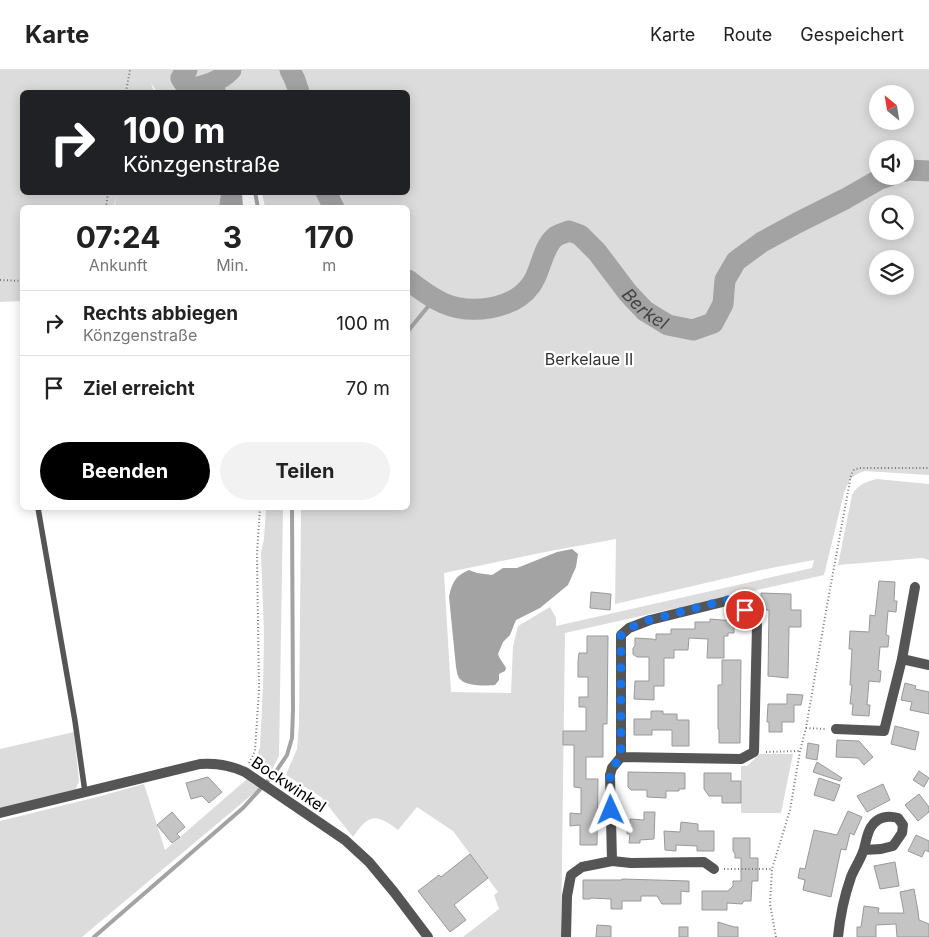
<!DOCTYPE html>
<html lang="de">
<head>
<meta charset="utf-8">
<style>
  body { margin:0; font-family:Inter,sans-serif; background:#f2f2f2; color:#222; height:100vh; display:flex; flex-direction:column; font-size:19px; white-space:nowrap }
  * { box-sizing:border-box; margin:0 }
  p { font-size:16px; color:#767676 }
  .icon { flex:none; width:28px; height:28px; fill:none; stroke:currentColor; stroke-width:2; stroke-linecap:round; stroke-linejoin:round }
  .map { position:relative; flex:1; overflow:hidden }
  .side { position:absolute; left:20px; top:135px; width:390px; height:305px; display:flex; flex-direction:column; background:#fff; border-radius:8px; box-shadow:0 2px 12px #0003 }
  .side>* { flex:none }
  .hud { position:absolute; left:20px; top:20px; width:390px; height:105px; border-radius:8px; box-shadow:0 2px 12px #0003; background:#202124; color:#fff; overflow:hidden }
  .needle { width:32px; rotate:330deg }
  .buttons { position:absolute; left:869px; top:15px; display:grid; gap:10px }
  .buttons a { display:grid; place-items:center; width:45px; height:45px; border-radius:50%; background:#fff; box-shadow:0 2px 12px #0003; font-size:25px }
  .pin { position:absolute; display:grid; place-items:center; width:42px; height:42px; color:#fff; margin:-21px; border:2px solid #fff; border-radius:50%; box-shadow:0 1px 5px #0007 }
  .me { position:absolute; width:55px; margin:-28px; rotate:359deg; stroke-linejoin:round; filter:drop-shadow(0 0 4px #0008) }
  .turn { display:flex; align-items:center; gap:18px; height:105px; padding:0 20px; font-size:22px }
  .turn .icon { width:65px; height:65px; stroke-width:2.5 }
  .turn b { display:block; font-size:35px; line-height:42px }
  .eta { display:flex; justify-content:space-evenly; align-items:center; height:85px; text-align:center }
  .eta b { font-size:30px; font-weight:700; line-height:35px }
  .cta { display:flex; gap:10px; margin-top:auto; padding:10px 20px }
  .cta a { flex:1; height:58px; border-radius:30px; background:#000; color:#fff; font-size:20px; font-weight:700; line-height:58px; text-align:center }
  .cta a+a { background:#f2f2f2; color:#222 }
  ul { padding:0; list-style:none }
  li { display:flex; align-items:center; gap:15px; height:65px; padding:0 20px; border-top:1px solid #e0e0e0 }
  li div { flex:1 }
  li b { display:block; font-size:19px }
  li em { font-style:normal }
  header { display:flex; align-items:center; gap:30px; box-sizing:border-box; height:70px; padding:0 25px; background:#fff; border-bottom:1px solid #e0e0e0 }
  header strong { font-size:24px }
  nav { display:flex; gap:28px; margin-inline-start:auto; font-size:18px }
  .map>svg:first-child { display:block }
</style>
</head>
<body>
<header>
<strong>Karte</strong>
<nav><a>Karte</a><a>Route</a><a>Gespeichert</a></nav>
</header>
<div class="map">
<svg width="929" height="867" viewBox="0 0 929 867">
  <rect width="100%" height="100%" fill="#fff"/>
  <!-- green -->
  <g fill="#dcdcdc" fill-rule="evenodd">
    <path d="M0,0H929V405L865,401C851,405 849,411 844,423L824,505L565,563L561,867H463L499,839L494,825L498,822L453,761L417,737L398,760C375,743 369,744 353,767L321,727L286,705L290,695L297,679L299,654L301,438H408V138L265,137L262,123L408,122V22H157L151,13L154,22H22V122L221,123L219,137H115L116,126L114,137L22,138V231L0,232ZM878,24H905V51H878ZM878,79H905V106H878ZM878,134H905V161H878ZM878,189H905V216H878ZM616,469L615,534L771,498L814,490L812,498L556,556V548L550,537L518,556L513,576L511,623L451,622L444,503L545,482Z"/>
    <path d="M877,409L929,414V490L922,488L838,495L852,425C858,414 866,412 877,409Z"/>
    <path d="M266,438H283L279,686L269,705L254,694L260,677L263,617L264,564L261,483L264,469Z"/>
    <path d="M74,662L79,711L75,721L0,739V679Z"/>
    <path d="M760,684H793L781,743H741V696H747Z"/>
    <path d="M247,709L260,718L82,867H0V751L97,727L144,714L165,780Z"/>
  </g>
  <!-- water -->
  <g fill="#a3a3a3">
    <path d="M221,123H242L243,137H219Z"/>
    <path d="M572,479L578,484L576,497L568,515L540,538L516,550L510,565L503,572L498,584C500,590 503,592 506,598L505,601L499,604V610L495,615C486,616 465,616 460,609C457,606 457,601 456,597L449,527C452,513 455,506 469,500L477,503L492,505L503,498H517L557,482Z"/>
  </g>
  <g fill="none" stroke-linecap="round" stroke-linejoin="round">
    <!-- stream -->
    <g stroke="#a3a3a3" stroke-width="4">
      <path d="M217,10L225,22"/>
      <path d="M255,122L258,138"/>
      <path d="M408,261L435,228"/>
      <path d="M94,867L243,738L275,703L287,685L292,668L293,640L292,438"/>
    </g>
    <!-- river -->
    <g stroke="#a3a3a3" stroke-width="21">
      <path d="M187,0L181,8L188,19C204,16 220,12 231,0"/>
      <path d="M290,0L295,10L299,22"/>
      <path d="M905,101L908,100L929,101"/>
      <path d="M326,122L334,138"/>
      <path id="s1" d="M408,210C418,218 430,227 443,233C470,245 513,240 531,215C541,202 542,178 555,167C559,164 565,163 569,161L580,165L597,182L628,223L645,241L668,255L693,260L713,253L723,234L725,210L736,191L762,172L797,153L845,129L880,109L889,106"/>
    </g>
  </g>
  <!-- building -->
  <g fill="#c4c4c4" stroke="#999">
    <path d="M879,511L895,512L894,531H897L896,542L888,541L886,565L889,566L888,577H880L878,600L881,601L880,612L869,611L867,635H870L869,646L852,645L853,634H850L852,615H850L852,579H849L850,561L869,562L870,545L875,546Z"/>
    <path d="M591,522L611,524L610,540L590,538Z"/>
    <path d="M761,523L791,524V540H801V557H789L788,608L768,606L769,540H761Z"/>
    <path d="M710,549L734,551V563H728V566H724V588H707L708,569L689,568L688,580H674V588H664V616H654V630L634,629L635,611H649V587H637L633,584V578L635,576V568L652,569L656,570V564H671V559H695V552H710Z"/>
    <path d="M587,566H608L607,654H603V687H586V709H598L597,775H580V755L570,756V743L581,744V718L574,717V675H563V661H586V637H579V627H588V607H578V592L579,583H587Z"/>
    <path d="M722,590H741L740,673H719V659H718V615H722Z"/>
    <path d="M905,613L916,616L915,619L929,622V644L910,640L912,632L901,630Z"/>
    <path d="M787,624L803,625L801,635H794V652H782V662H769V652H767L768,634H787Z"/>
    <path d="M651,641H663V644H677V650H689V676H672V660H652V665H634V649H651Z"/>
    <path d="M895,656L919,662L915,680L891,674Z"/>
    <path d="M837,670L859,671L873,687L864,695L858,688L836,687Z"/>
    <path d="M808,673L819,675L817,690L806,688Z"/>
    <path d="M817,692L842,708L840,711L813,702Z"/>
    <path d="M919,701L929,708L924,717L913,710Z"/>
    <path d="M628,702L685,703V719H679V721H666V728L647,727V720H631L628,717Z"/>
    <path d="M704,703H731V711H741V733H722V726H709L704,719Z"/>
    <path d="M208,707L222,722L209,733L202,726L191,729L186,713Z"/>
    <path d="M819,708L840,715L834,731L814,725Z"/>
    <path d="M883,714L890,730L867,742L857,726Z"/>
    <path d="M919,724L929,737V742L918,751L905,735Z"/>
    <path d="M848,741L862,747L854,765L850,763L846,780L841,779L831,827L803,820L805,810L798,808L800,798L805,799L814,760L837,765Z"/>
    <path d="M172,742L185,757L177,764L180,767L172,773L157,755Z"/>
    <path d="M644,742H655L654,769L640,770V773H629L630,764H627V753H630V749L644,750Z"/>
    <path d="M681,752L698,754V761H714V781H697V776L676,775V781L665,780L664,761L680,762Z"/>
    <path d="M916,765L929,771V782L925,780L922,787L908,781Z"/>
    <path d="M733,768H750V788H758V811H752L751,831H744L742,834L727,833V840H702V821H728L733,816V811H741V788H735V784L733,781Z"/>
    <path d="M470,784L488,808L454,835L466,850L450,862L418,821L439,805L441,807Z"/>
    <path d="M895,792L899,816L880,819L874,796Z"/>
    <path d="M622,809L689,811V822L681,821V834H662L657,826H641V831H622V839H611V829L591,828L590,829H583V810H622Z"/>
    <path d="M914,819L918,841L919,850L929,854V867H897L896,854L876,855V867H857V857H861L864,836L879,838L878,843H904L900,822Z"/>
    <path d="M718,852L734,857H738V867H718Z"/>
    <path d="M597,855L611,856V867H596Z"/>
    <rect x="679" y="857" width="9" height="10"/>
  </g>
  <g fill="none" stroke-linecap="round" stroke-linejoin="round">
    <!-- path -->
    <g stroke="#777" stroke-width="2" stroke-dasharray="1 2.5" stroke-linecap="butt">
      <path d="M126,22L130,0"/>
      <path d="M106,138L108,122"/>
      <path d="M0,210L22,211"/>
      <path d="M806,658L826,659"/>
      <path d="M766,682L799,681"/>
      <path d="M249,693L255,681L259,619L257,484L260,438"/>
      <path d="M724,799H772"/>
      <path d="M776,867L770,834L772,799L790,740L800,681L806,658L826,541L851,405L854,400L859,398H929"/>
    </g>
    <!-- service -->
    <path stroke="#555" stroke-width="5.5" d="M38,438L75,651L85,722"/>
    <!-- minor -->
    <g stroke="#555" stroke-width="10">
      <path d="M902,589L929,595"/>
      <path d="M836,659L884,661L902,589L915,517"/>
      <path d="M0,743L200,694C216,693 230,695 245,702L345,770L369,792L394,822L428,867"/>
      <path d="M612,791L631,793L704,792L714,799"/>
      <path d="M566,867L567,826L571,805L582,797L612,791L610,705L612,698L621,687V565L629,558L650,550L727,531L738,532L755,551L757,555L754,682L741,689L621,687"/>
      <path d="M838,867C840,846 844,827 851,807C855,797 861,789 864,779C866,772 867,763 871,757C877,747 888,745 898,748L903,755L902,763L893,776L881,779L864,780"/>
    </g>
  </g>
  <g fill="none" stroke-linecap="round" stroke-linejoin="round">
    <!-- route -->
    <path stroke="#1a73e8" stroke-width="9" stroke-dasharray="0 16.2" d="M611,740L610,705L612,698L621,687V565L629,558L650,550L727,530L738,532L745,540"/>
  </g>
  <g text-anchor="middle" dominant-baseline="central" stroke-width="4.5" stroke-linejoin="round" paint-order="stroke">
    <!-- park labels -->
    <g font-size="16" fill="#333" stroke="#fff">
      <text x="589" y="289">Berkelaue II</text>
    </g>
    <!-- street labels -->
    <g font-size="16" fill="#000" stroke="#fff">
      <text transform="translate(289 714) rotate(34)">Bockwinkel</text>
    </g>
    <!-- water labels -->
    <g font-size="18" font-style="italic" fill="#444" stroke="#fff">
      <text stroke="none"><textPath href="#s1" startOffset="318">Berkel</textPath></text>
    </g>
  </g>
</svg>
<div class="buttons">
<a><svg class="needle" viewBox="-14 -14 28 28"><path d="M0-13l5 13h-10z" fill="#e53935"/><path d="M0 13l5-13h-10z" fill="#767676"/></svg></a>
<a><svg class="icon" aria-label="sound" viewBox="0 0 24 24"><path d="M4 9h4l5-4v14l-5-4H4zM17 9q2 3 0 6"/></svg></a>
<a><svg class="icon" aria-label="search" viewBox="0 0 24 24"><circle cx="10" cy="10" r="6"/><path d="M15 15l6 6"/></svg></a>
<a><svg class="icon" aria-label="layers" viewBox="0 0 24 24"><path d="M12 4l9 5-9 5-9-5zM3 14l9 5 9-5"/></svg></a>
</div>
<div class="pin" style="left:745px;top:540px;background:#d93025"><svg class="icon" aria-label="arrive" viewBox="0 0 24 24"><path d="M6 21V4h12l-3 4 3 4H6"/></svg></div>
<svg class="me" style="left:611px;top:740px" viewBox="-20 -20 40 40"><path d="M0-17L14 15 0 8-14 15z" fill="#1a73e8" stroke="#fff" stroke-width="4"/></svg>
<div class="hud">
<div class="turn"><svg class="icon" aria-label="right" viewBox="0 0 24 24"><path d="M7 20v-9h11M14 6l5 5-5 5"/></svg><div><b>100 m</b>Könzgenstraße</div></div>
</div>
<section class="side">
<div class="eta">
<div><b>07:24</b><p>Ankunft</p></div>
<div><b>3</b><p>Min.</p></div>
<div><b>170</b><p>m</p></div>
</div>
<ul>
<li><svg class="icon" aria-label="right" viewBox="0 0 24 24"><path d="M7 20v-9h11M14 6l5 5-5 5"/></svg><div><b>Rechts abbiegen</b><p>Könzgenstraße</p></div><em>100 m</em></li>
<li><svg class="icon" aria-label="arrive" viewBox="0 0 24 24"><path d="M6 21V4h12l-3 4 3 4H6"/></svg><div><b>Ziel erreicht</b></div><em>70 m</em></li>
</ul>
<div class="cta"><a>Beenden</a><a>Teilen</a></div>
</section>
</div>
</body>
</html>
